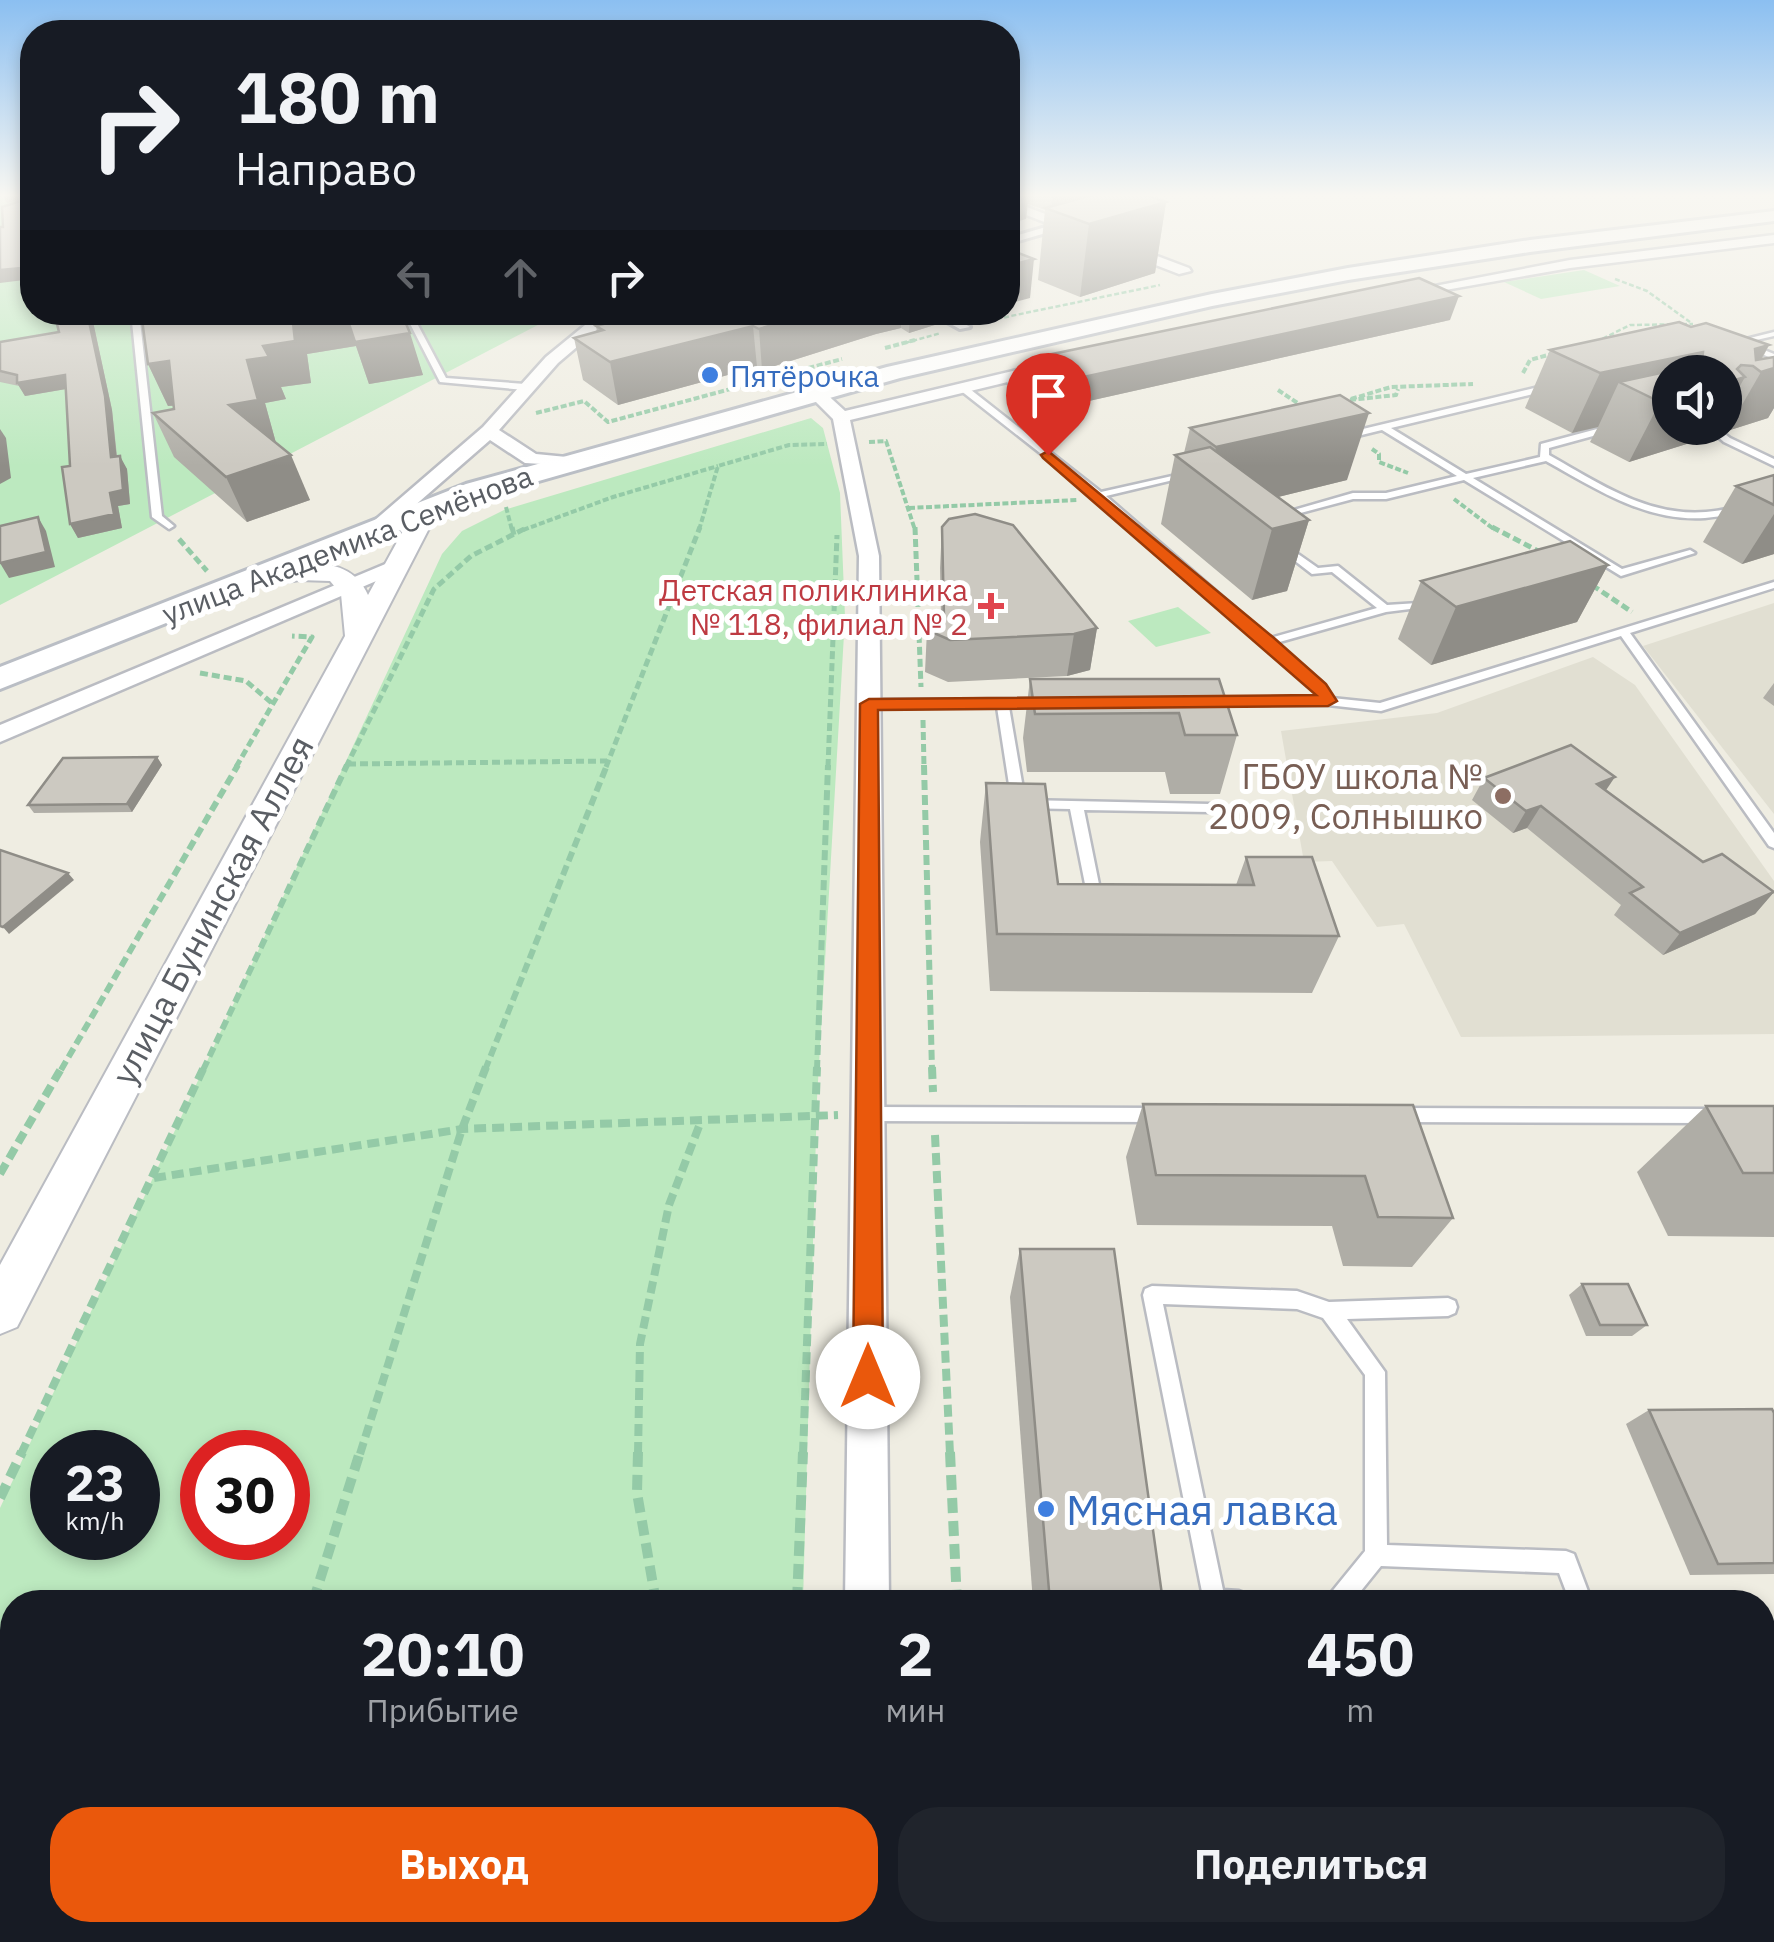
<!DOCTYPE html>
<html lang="ru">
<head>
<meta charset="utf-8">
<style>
  body { margin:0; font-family:"IBM Plex Sans",sans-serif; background:#20242c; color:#f1f3f6; height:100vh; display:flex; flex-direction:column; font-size:38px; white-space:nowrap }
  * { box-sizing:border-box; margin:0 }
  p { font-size:32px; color:#9ea1a6 }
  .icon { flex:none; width:55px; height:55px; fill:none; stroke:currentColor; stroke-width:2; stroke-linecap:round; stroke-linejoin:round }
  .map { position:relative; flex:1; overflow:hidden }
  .panel { position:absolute; left:0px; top:1590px; width:1775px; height:352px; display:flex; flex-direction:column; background:#171b24; border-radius:40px 40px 0 0; box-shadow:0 5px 15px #0003 }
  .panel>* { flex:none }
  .guide { position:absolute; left:20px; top:20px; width:1000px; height:305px; border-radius:40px; box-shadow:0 5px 15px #0003; background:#171b24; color:#f1f3f6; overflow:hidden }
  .tools { position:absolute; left:1652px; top:355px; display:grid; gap:20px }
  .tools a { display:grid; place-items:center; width:90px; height:90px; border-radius:50%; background:#171b24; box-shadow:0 5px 15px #0003; font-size:50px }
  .speed { position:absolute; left:30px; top:1430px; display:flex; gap:20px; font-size:50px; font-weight:700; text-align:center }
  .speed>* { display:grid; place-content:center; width:130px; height:130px; border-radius:50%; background:#171b24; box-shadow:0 5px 15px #0003; line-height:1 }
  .speed small { font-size:25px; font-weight:400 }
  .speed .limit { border:15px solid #d22; background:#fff; color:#111 }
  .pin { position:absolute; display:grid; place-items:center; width:85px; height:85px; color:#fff; margin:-102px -42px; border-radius:50% 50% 50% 0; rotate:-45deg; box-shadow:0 0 10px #0007 }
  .pin .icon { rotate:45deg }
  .me { position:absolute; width:110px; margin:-55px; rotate:0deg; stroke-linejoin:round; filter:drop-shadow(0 0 8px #0008) }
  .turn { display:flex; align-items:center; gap:35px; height:210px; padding:0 50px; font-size:45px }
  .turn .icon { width:130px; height:130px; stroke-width:2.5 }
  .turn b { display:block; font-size:70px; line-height:85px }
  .lanes { display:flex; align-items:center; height:95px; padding:0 50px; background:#0003; justify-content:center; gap:50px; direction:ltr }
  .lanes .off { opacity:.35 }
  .eta { display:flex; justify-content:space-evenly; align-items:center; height:170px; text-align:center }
  .eta b { font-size:60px; font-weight:700; line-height:70px }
  .action { display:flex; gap:20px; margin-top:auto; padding:20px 50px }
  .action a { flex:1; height:115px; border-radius:40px; background:#ea580c; color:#fff; font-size:40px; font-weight:700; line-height:115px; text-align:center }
  .action a+a { background:#20242c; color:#f1f3f6 }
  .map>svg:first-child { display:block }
</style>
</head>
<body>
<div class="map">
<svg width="1774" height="1942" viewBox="0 0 1774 1942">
  <rect width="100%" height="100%" fill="#efede2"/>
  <!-- education -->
  <g fill="#e1dfd2">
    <path d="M1774,603V814L1643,646Z"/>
    <path d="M1593,657L1635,685L1774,881V1034L1461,1037L1404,924L1377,927L1332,861L1304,862L1281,731L1437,713Z"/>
  </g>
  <!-- green -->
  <g fill="#bce9bf" fill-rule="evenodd">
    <path d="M0,194H32V312L561,313L0,605Z"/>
    <path d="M1584,270L1620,286L1541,299L1504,282Z"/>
    <path d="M811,418L823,428L840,493L845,617L817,1099L803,1602H12V1930H793V1942H0V1508L442,554L462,531L504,510ZM52,1452H138V1538H52ZM288,1452V1538H202V1452Z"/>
    <path d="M1178,607L1211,633L1156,647L1128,621Z"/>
  </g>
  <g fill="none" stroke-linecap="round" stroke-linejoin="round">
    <!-- service casing -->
    <g stroke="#babcc2" stroke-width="5">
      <g id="service">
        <path d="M131,312H139L162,516L174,526L169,529L152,517Z"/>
        <path d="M404,312H411L446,378L525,384L529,387L525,390L440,382Z"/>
        <path d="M1774,332V336L1734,345L1730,343Z"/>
        <path d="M1747,343L1774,354V359L1744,347L1743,345Z"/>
        <path d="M1003,375H1009L1047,404V408H1041L1003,379Z"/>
        <path d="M1551,384L1555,387L1554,389L1391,428L1466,474L1540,457L1541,444L1612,425L1615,426V430L1549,448V455C1597,482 1647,517 1706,512C1729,510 1752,503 1774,497V503C1751,509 1729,516 1705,518C1646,522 1596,489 1546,461L1473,478L1622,569L1690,550L1695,553L1621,576L1464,480L1386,499H1353L1278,519L1273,516L1353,493H1386L1457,476L1382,430L1345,439L1342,438V434Z"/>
        <path d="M960,386H966L1101,492L1190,472V476L1106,496L1270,638L1377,608L1332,572L1312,574L1277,547V543L1281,542L1318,568L1338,566L1387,605L1434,602V606L1386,612L1276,643L1324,684L1332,698L1380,703L1774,582V588L1630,633L1774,833V848L1769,846L1621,636L1381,711L1328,705H1204V699L1208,698L1320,697L1315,689L1096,497L960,390Z"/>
        <path d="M1708,428H1717L1730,438L1774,459V466L1724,442Z"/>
        <path d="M1045,699L1051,703L1049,706L1009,707L1025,800L1210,804L1217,808L1210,812L1084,810L1103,904L1096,909L1089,904L1070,809L1019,808L1012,804L997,707L869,708L863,704L869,700Z"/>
        <path d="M869,1107L1160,1108L1166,1110L1168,1115L1166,1120L1160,1122L869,1121L863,1119L861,1114L863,1109Z"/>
        <path d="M1398,1108L1715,1109L1721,1111L1723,1116L1721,1121L1715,1123L1398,1122L1392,1120L1390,1115L1392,1110Z"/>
        <path d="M1152,1286L1297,1291L1329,1302L1448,1298L1455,1301L1457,1307L1455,1313L1448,1316L1347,1319L1385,1372L1387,1545L1566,1551L1574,1554L1592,1602H1570L1559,1573L1381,1566L1352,1602H1327L1330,1594L1365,1551V1375L1323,1318L1297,1309L1163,1304L1223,1590L1239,1591L1247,1594L1250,1602H1204L1143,1295L1145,1289Z"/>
        <path d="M1034,1930H1060L1061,1942H1035Z"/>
      </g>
    </g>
    <!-- pedestrian casing -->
    <g stroke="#babcc2" stroke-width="6">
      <g id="pedestrian">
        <path d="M1063,222L1066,227L1008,244V238Z"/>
        <path d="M929,312H944L970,327L960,329Z"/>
      </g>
    </g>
    <!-- minor casing -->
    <g stroke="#babcc2" stroke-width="5">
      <g id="minor">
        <path d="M1008,200L1189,268L1191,271L1179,274L1008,208Z"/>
        <path d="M1774,235V243L1570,268L1400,298L1393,294L1570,260Z"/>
        <path d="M601,312H618L558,363L499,430L536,454L577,458V466L525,463L490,440L381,535H367V527L483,427L546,357Z"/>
        <path d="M1072,357L1078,359V365L850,420L879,556L889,1602H845L859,556L833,419L807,393L821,389L845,411Z"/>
        <path d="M395,560L405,566L402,570L0,742V725Z"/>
        <rect x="840" y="1930" width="52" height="12"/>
      </g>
    </g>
    <!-- tertiary casing -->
    <g stroke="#babcc2" stroke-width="4">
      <path id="tertiary" d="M426,504L438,511L17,1327L0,1334V1265L345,636L341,594L330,581L299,580L244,589L231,581L235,575C275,565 347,546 368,595L414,511Z"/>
    </g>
    <!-- secondary casing -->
    <g stroke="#babec5" stroke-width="6">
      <path id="secondary" d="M1774,211V221L1530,252L1348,280L1212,306L900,378L486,496L0,689V667L466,484L887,367L1212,294L1348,268L1530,240Z"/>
    </g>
    <!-- path-far5 -->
    <g stroke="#94caa7" stroke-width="2.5" stroke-dasharray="5 2.5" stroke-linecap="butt">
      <path d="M1615,279L1647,291L1690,322"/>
      <path d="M982,322L1160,285"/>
      <path d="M1596,342L1630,325L1693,324"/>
      <path d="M905,343L941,333"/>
    </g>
    <!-- path-far4 -->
    <g stroke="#94caa7" stroke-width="4" stroke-dasharray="6 2.5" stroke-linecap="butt">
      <path d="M885,348L915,340"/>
      <path d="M1523,373L1530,360L1555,353"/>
      <path d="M1278,390L1299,404"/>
      <path d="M1351,399L1391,387L1473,384"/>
      <path d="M1350,400L1396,395L1398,389"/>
      <path d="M536,413L584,401L608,422L842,359"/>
      <path d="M869,442L886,441L915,530"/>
      <path d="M1372,449L1379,454V462L1408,473"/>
      <path d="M1454,499L1495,530"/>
      <path d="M506,507L512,530"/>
      <path d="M909,508L1077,500"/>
      <path d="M523,530L613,497L718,466"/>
      <path d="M699,530L718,466L789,445L827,444"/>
    </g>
    <!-- path-far3 -->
    <g stroke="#94caa7" stroke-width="5" stroke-dasharray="8 4" stroke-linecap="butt">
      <path d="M512,527L514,535"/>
      <path d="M915,527L921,687"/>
      <path d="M1492,527L1542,553"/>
      <path d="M179,539L207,571"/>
      <path d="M1592,585L1632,612"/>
      <path d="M200,673L246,681L273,704"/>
      <path d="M923,720L924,767"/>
      <path d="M348,764L607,761"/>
      <path d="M236,767L312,637L292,636"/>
      <path d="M346,767L434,589L471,556L528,527"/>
      <path d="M606,767L700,527"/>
      <path d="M828,767L837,535"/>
    </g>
    <!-- path-far2 -->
    <g stroke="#94caa7" stroke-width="6" stroke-dasharray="10 5" stroke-linecap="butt">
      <path d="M924,765L932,1070"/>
      <path d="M61,1070L238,765"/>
      <path d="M203,1070L347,765"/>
      <path d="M485,1070L607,765"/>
      <path d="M817,1070L828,765"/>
    </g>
    <!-- path-far1 -->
    <g stroke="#94caa7" stroke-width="8" stroke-dasharray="12 6" stroke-linecap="butt">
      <path d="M932,1067L933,1092"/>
      <path d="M935,1135L950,1454"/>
      <path d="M0,1174L62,1067"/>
      <path d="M154,1178L462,1129L838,1115"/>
      <path d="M21,1454L204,1067"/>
      <path d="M360,1454L462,1129L486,1067"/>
      <path d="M638,1454L640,1344L669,1205L701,1121"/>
      <path d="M803,1454L817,1067"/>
    </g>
    <!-- path -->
    <g stroke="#94caa7" stroke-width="10" stroke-dasharray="15 8" stroke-linecap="butt">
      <path d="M638,1452L637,1493L656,1602"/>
      <path d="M950,1452L957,1602"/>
      <path d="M0,1498L22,1452"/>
      <path d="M313,1602L360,1452"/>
      <path d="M797,1602L803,1452"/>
      <path d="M719,1930L720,1942"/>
      <path d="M784,1930V1942"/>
      <path d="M972,1930V1942"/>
      <path d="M206,1942L210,1930"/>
      <path d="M333,1942L336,1930"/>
      <path d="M458,1942L461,1930"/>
    </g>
    <!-- service -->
    <use href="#service" fill="#fff" fill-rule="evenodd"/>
    <!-- pedestrian -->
    <use href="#pedestrian" fill="#fff" fill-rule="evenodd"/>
    <!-- minor -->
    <use href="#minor" fill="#fff" fill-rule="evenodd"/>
    <!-- tertiary -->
    <use href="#tertiary" fill="#fff" fill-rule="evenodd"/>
    <!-- secondary -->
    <use href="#secondary" fill="#fff" fill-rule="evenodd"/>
  </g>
  <!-- wall -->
  <g fill="#afada6">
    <path d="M1008,194H1143L1166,202L1155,273L1080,297L1038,280L1045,210L1028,204L1026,219Z"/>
    <path d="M54,312L107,314L92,317L112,410L117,456L127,469L130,504L118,506L122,528L78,538L70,524V466L66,389L25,396L19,386L0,382V342L59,332Z"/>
    <path d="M625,312H942L941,323L909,333L901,328L876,334L762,370L757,367L618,405L583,380L574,338L597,332L596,326L626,318Z"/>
    <path d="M1450,320L1062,407L1031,384L1033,358Z"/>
    <path d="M405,321L423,375L369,384L356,346L307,354L311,383L281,387L286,399L265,403L276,443L310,500L247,522L174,457L153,413L174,409V406H168L148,364Z"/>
    <path d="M1691,327L1769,345L1762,359L1774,357V408L1768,418L1727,431L1722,428H1725V372L1712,436L1629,462L1590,442L1598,427L1572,433L1525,408L1550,350Z"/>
    <path d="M1190,428L1347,480L1278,497L1309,520L1287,591L1252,600L1161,524L1175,455L1184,453Z"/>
    <path d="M1774,475V554L1742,564L1703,542L1736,486Z"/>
    <path d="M942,527L1097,628L1090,670L1067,676L948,682L925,672L927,630L941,619L940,568Z"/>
    <path d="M1608,565L1577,622L1431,665L1398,639L1421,581Z"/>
    <path d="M1030,679H1219L1237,735L1220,794H1170L1165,772H1027L1023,738Z"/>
    <path d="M1774,683V706L1763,698Z"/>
    <path d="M157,757L162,765L132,812L34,813L28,805Z"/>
    <path d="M1484,778L1606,790L1703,862L1774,892L1755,914L1663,955L1614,915L1621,905L1527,828L1513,833L1472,800Z"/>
    <path d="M986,783L1058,884L1236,885L1246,857L1339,936L1312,993L990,991L980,842Z"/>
    <path d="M1143,1104L1413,1105L1453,1218L1412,1267L1343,1266L1332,1226L1137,1225L1126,1157Z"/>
    <path d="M1706,1106H1774V1237L1668,1236L1637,1172Z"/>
    <path d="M1020,1249L1163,1602H1033L1010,1297Z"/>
    <path d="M1582,1284L1647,1325L1632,1336H1586L1569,1295Z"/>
    <path d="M1649,1410L1774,1413V1574L1690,1575L1626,1424Z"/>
    <path d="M1704,1930H1762L1774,1942H1708Z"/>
  </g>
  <!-- shaded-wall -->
  <g fill="#8f8d87">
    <path d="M2,194H30L31,197L7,203Z"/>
    <path d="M1008,194H1028L1026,219L1008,224Z"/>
    <path d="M1053,194H1110L1051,212Z"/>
    <path d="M1166,202L1155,273L1080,297L1089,224Z"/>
    <path d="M1034,259L1030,298L1008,304V266Z"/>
    <path d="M32,267V279L0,283V270Z"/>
    <path d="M1459,296L1450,320L1062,407L1065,381Z"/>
    <path d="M87,312H107V314L92,317L112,410L118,471L111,457Z"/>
    <path d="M299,312H345L410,333L423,375L369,384L356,346L307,354L311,383L281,387L286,399L265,403L276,443L229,405L247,360L263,346L292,314Z"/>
    <path d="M417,312H466L420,320Z"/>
    <path d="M814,312H901V328L876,334L762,370L759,329Z"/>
    <path d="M910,312H942L941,323L909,333Z"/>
    <path d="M961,312H978L960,317Z"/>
    <path d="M753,326L757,367L618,405L610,362Z"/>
    <path d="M1769,345L1756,368L1753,366L1755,349Z"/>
    <path d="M1703,352L1692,372H1670V428H1716L1712,436L1629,462L1660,402L1619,382L1598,427L1572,433L1600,373Z"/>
    <path d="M169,361L188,404L168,406L148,364Z"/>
    <path d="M1741,365L1732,380L1745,377L1725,412V383Z"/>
    <path d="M1774,368V408L1768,418L1727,431L1761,372Z"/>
    <path d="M65,375L72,388L25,396L17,383Z"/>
    <path d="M1369,413L1347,480L1241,506L1208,481L1216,447Z"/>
    <path d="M0,429L6,438L11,478L0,484Z"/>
    <path d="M291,455L310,500L247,522L226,477Z"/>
    <path d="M120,456L127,469L130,504L118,506L122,528L78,538L70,524L110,493Z"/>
    <path d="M1774,514V554L1742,564Z"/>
    <path d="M38,517L46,531L55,567L9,578L0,563Z"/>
    <path d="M1309,520L1287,591L1252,600L1272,529Z"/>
    <path d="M1608,565L1577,622L1431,665L1456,607Z"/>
    <path d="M1097,628L1090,670L1067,676L1074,634Z"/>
    <path d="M157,757L162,765L132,812L127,804Z"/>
    <path d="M1615,777L1600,799L1597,784Z"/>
    <path d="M1541,806L1527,828L1513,833L1526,811Z"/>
    <path d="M68,873L74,880L9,934L3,927Z"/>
    <path d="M1774,892L1755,914L1663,955L1680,933Z"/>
  </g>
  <!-- building -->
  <g fill="#ccc9c1" stroke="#8f8d87" stroke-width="2.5">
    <path d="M29,194H32V267L0,270V227H3L2,207L30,198Z"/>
    <path d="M1096,194H1143L1166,202L1089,224L1045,208Z"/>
    <path d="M1008,249L1034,259L1008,266Z"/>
    <path d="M1419,278L1459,296L1065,381L1033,358Z"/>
    <path d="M54,312H87L105,396L111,457L120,456L123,490L110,493L114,514L70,524L62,467L70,466L65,375L17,383V375L0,371V342L59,332Z"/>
    <path d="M141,312H299L292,314L295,341L263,346L269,357L247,360L258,400L229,405L291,455L226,477L153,413L174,409L169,361L148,364Z"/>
    <path d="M345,312H401L410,333L355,342Z"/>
    <path d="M648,312H814L759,329L753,326L610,362L574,338L603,330L596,326Z"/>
    <path d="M1679,322L1691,327L1706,323L1769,345L1755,349L1756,360L1774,357V368L1761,372L1753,366L1741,365L1737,369L1745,377L1725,383V372H1670V399L1660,402L1619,382L1702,364L1703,352L1600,373L1550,350Z"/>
    <path d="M1340,395L1369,413L1216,447L1190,428Z"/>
    <path d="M1210,447L1309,520L1272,529L1175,455Z"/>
    <path d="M1774,475V505L1736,486Z"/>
    <path d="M975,514L1013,525L1097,628L1074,634L950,640L927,630L944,617L942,527L949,519Z"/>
    <path d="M38,517L46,552L0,563V526Z"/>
    <path d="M1570,541L1608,565L1456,607L1421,581Z"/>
    <path d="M1030,679H1219L1237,735H1185L1179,713L1035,714Z"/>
    <path d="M1571,745L1615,777L1597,784L1703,862L1722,854L1774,892L1680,933L1630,893L1643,887L1541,806L1526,811L1484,778Z"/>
    <path d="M157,757L127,804L28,805L63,758Z"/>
    <path d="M986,783L1045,784L1058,884L1254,885L1246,857H1312L1339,936L997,934Z"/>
    <path d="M0,850L68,873L3,927L0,926Z"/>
    <path d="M1143,1104L1413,1105L1453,1218L1378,1217L1365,1176L1156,1175Z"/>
    <path d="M1706,1106H1774V1173H1743Z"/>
    <path d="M1020,1249H1114L1163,1602H1050Z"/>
    <path d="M1582,1284H1628L1647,1325H1600Z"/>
    <path d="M1772,1409L1774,1413V1563L1718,1564L1649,1410Z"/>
    <rect x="1468" y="1601" width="105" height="1"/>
    <path d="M1762,1919H1774V1942H1730L1725,1930H1762Z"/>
  </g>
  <!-- sky -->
  <linearGradient id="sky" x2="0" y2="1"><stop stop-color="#8bbff1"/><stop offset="0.42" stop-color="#f8f7f2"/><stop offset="1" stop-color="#f8f7f2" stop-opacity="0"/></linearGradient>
  <rect width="1774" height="466" fill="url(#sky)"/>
  <!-- route -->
  <path fill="#ea580c" stroke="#983908" stroke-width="2.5" d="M1048,451L1274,638L1326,684L1337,701L1328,706L878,710L883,1377L878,1388L868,1392L857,1388L853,1377L860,704L869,699L1316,695L1043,458L1041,455Z"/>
  <!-- markers -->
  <g fill="#3f7fe0" stroke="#fff" stroke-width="4">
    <circle cx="710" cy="375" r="10"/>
    <circle cx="1046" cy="1509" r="10"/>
  </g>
  <path fill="#e0444e" stroke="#fff" stroke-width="4" d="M986 591h10v10h10v10h-10v10h-10v-10h-10v-10h10z"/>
  <circle fill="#8d6e63" stroke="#fff" stroke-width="4" cx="1503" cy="796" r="10"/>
  <g text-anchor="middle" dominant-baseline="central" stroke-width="10" stroke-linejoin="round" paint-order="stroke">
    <!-- far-shop labels -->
    <g font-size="30" fill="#366cbe" stroke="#fff" text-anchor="start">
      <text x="730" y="375">Пятёрочка</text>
    </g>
    <!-- far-street labels -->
    <g font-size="30" fill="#5a5e64" stroke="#fff">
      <text transform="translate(347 544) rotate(-21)">улица Академика Семёнова</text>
    </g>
    <!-- far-health labels -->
    <g font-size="30" fill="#be3a42" stroke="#fff" text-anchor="end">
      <text x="968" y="589">Детская поликлиника<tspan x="968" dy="34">№ 118, филиал № 2</tspan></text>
    </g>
    <!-- education labels -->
    <g font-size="35" fill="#785e54" stroke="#fff" text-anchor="end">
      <text x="1483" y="776">ГБОУ школа №<tspan x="1483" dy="40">2009, Солнышко</tspan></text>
    </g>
    <!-- street labels -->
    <g font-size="35" fill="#5a5e64" stroke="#fff">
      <text transform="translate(212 910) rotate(-62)">улица Бунинская Аллея</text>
    </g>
    <!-- near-shop labels -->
    <g font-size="42" fill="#366cbe" stroke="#fff" text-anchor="start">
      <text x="1066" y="1509">Мясная лавка</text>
    </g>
  </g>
</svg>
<div class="tools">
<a><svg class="icon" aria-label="sound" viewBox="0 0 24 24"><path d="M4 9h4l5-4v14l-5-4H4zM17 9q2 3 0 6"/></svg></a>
</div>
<div class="speed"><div>23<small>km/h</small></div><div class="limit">30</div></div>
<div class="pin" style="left:1048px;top:455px;background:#d93025"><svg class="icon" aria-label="arrive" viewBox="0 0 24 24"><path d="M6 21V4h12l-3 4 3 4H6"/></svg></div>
<svg class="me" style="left:868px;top:1377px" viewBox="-20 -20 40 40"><circle r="19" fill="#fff"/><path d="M0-13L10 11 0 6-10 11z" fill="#ea580c"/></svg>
<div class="guide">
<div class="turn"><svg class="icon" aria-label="right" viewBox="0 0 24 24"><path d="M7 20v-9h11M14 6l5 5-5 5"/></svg><div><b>180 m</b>Направо</div></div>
<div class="lanes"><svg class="icon off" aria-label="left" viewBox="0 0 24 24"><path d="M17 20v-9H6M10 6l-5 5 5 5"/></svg><svg class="icon off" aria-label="ahead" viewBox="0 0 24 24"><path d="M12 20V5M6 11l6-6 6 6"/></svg><svg class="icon" aria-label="right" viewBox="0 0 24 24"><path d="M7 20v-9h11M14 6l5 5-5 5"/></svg></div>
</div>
<section class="panel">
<div class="eta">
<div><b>20:10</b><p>Прибытие</p></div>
<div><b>2</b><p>мин</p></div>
<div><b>450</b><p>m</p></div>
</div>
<div class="action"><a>Выход</a><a>Поделиться</a></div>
</section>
</div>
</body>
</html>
